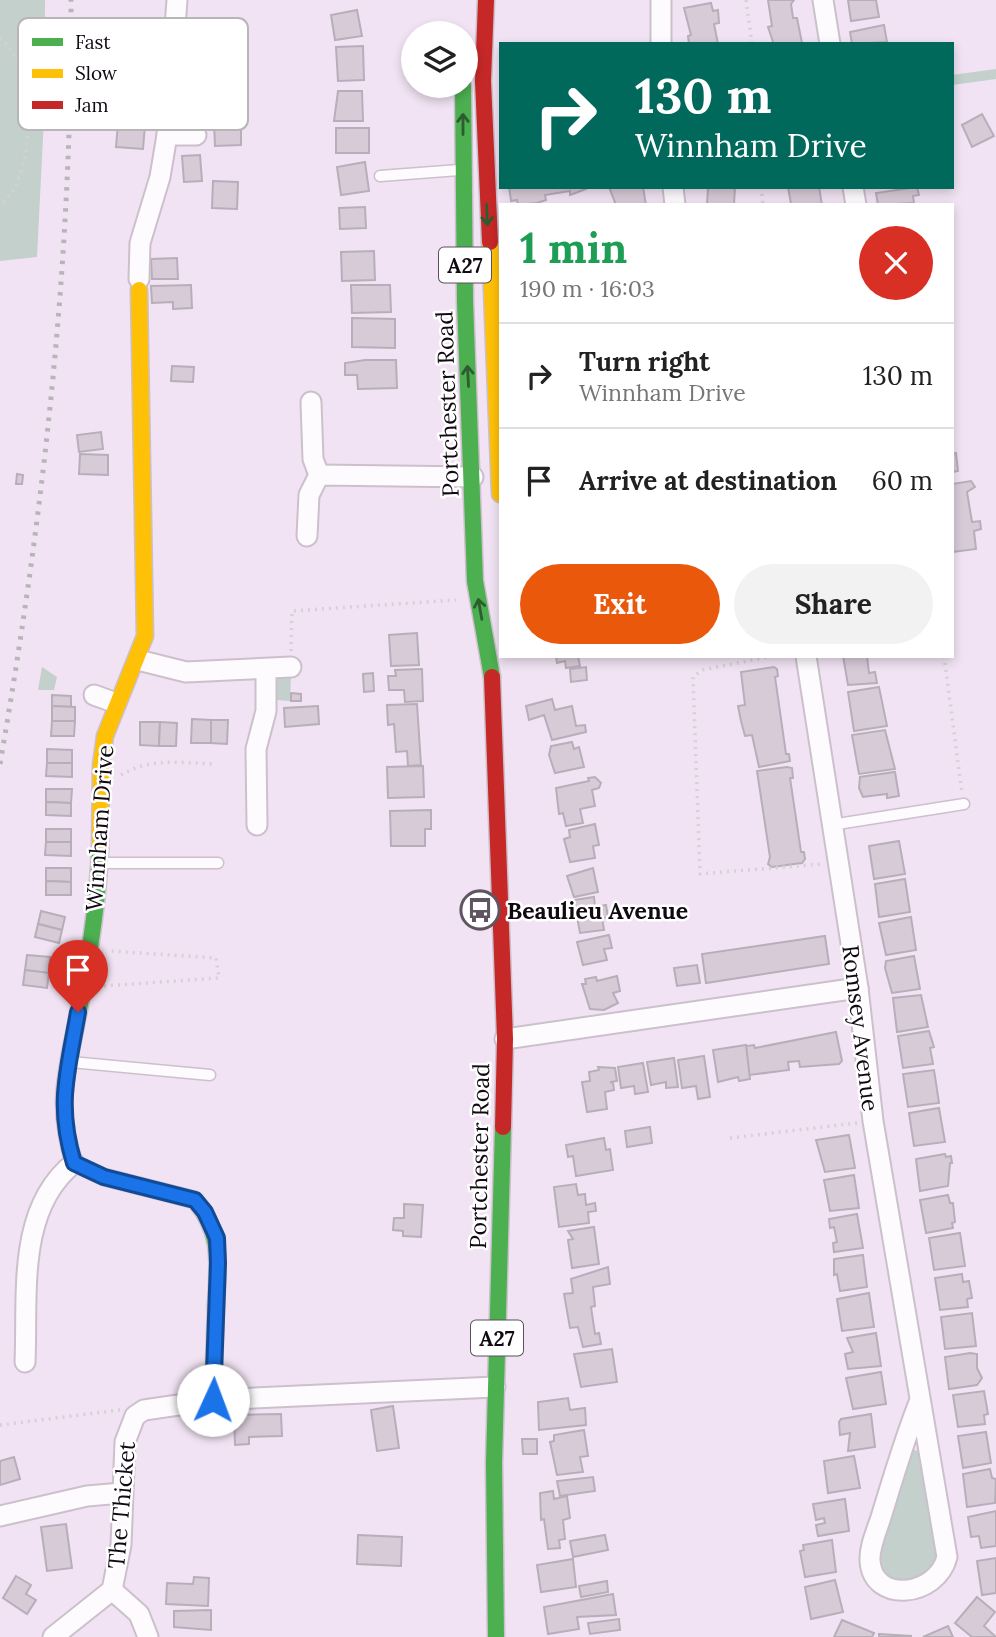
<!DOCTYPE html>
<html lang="en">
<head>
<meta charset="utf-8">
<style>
  body { margin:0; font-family:Lora,serif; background:#f2f2f2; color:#222; height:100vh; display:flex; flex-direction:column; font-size:26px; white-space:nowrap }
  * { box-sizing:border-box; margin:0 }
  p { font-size:23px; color:#767676 }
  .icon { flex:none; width:38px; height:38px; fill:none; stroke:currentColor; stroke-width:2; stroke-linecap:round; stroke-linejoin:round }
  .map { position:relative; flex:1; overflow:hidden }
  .drawer { position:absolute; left:499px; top:203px; width:455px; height:455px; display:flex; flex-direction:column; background:#fff; border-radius:0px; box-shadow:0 4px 10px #0003 }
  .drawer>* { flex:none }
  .top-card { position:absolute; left:499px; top:42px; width:455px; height:147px; border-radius:0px; box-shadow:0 4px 10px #0003; background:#00695c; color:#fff; overflow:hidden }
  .fabs { position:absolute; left:401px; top:21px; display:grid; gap:14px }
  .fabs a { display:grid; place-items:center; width:77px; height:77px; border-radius:50%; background:#fff; box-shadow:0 4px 10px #0003; font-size:35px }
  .pin { position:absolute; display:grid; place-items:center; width:60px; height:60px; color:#fff; margin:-72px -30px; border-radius:50% 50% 50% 0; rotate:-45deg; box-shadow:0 0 7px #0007 }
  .pin .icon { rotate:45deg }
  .me { position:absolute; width:77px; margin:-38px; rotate:2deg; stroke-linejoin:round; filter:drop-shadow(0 0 5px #0008) }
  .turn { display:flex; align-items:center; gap:24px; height:147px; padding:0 21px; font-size:32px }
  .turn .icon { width:91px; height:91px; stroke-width:2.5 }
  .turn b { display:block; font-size:49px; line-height:60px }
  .round { display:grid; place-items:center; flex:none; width:74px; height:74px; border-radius:37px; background:#f2f2f2 }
  .summary { display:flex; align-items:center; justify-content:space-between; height:119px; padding:0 21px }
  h1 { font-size:42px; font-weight:700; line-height:52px; color:#1e9e55 }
  .button { display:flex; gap:14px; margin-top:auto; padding:14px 21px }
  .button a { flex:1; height:80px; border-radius:42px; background:#ea580c; color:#fff; font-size:28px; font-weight:700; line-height:80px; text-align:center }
  .button a+a { background:#f2f2f2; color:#222 }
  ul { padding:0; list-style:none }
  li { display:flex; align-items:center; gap:21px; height:105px; padding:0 21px; border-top:2px solid #e0e0e0 }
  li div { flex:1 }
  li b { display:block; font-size:26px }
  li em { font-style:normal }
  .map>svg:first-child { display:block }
</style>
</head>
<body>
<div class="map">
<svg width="996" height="1637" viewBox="0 0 996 1637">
  <rect width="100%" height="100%" fill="#f1e3f3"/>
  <!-- green -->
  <g fill="#c3d0cb">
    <path d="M0,0H45L44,118L37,257L0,261Z"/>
    <path d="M996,69V79L952,85V75Z"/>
    <path d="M42,667L57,677L54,690H38Z"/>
    <path d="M291,676L290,701L276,700L274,683L280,677Z"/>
    <path d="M913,1450L919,1451L924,1457L940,1558L924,1579L896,1582L885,1576L877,1558L906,1454Z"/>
  </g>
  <!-- building -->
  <g fill="#d7cbd8" stroke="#b8aeba" stroke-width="2">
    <path d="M768,0H794L791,4L793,18H797L802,43L770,44L773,42L768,27L772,26Z"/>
    <path d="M848,0H876L879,17L851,21Z"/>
    <path d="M711,3L713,11L718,10L719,23L714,24L718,44H689L688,36L691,35L684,8Z"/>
    <path d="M357,10L362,36L335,40L331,15Z"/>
    <path d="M884,25L887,42L852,44L850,32Z"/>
    <path d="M363,46L364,80L338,81L336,47Z"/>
    <path d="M338,91H362L363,121H334Z"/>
    <path d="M982,114L994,136L972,147L962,125Z"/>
    <path d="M118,123L145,125L143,149L116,147Z"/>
    <path d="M214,124H241V145L215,146Z"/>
    <rect x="336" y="128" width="33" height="25"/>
    <path d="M200,155L202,181L184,182L182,156Z"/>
    <path d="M365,162L369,191L341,195L337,167Z"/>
    <path d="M213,181L238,182L237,209L212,208Z"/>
    <path d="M509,187H586V189L570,195V191L545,195L546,200L537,203L518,205L517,200L511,201Z"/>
    <path d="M609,187H643L646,205H616Z"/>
    <path d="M708,187H735L734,204L707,205Z"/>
    <path d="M788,187H819L822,205H787L791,204Z"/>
    <path d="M917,187L919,195L913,196L914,203L878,205L876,193Z"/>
    <path d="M365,207L366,228L340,229L339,208Z"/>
    <path d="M374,251L375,280L342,281L341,252Z"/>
    <path d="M177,258L178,279H152L151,259Z"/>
    <path d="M191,285L192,308L173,309V302L152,303L151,286Z"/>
    <path d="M351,285H390L391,312L352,313Z"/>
    <path d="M352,318L395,319V348L352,347Z"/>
    <path d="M365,360H396L397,388L358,389L357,375H345V363Z"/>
    <path d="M172,366L194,367L193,382L171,381Z"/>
    <path d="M101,432L103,449L79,452L77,435Z"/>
    <path d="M956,453L958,471L952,472V454Z"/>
    <path d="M80,454L108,455V475L79,474Z"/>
    <path d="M17,474L23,475L22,484H16Z"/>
    <path d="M971,481L975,487L967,492L972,522L980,521L981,529L974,531L976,549L952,552V484Z"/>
    <path d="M417,633L419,665L391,666L389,635Z"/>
    <path d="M556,656H578L580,666L566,668L565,661L557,663Z"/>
    <path d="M843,656H867L869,673L875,672L877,683L848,685Z"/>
    <path d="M586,667L587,680L571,682L570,669Z"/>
    <path d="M774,667L777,669L778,676L775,677L786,754H789L790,761L759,767L752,735L745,736L741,721L738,706L745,705L741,672Z"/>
    <path d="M422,669L423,701L405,702L404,690H389L388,676H396L395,670Z"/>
    <path d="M373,673L374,691L364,692L363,674Z"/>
    <path d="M879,687L887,726L854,731L848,692Z"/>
    <path d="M291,693L301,694V701H291Z"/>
    <path d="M52,695L71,696V707L52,706Z"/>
    <path d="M552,699L555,710L572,706L576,726L585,725L586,732L552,740L544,715L529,720L526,706Z"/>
    <path d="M417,704L421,765L408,766L407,751L396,752L394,724L388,725L387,705Z"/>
    <path d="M52,706L75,707V721H52Z"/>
    <path d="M318,706L319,724L285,727L284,708Z"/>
    <path d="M192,719L211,720V743H191Z"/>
    <path d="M211,720H228L227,744L211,743Z"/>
    <path d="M52,721H75L74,736H51Z"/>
    <path d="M140,722H160L159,746L140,745Z"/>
    <path d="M160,722L177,723L176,746H159Z"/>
    <path d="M885,730L895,769L859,774L852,735Z"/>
    <path d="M572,742L574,749L579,747L584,767L555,773L549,755L551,746Z"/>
    <path d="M47,749L72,750V763H47Z"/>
    <path d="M47,763H72V777L46,776Z"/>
    <path d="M423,766L424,797L388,798L387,767Z"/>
    <path d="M787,767L792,768L793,778H790L801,852H804L805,859L802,863L772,867L768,864L770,857L757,771Z"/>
    <path d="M895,772L899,796L887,798V794L863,797L859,788L860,777Z"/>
    <path d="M588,778L595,777L601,783L599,788L592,790L595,806L580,809L583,823L566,826L563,813L559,814L556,788L589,781Z"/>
    <path d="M46,789H72L71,803L46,802Z"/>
    <path d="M46,802L71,803V816L46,815Z"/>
    <path d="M431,810V829H425V846H391L390,811Z"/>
    <path d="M595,824L599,845L593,846L595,858L570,862L564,839L570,837L569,830Z"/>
    <rect x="46" y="829" width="25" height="13"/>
    <path d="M899,841L905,874L874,879L869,846Z"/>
    <path d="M46,842H71V856L45,855Z"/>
    <path d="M46,868H71V882L46,881Z"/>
    <path d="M593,868L598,892L574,897L567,876Z"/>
    <path d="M905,879L910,912L879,917L875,884Z"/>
    <path d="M46,881L71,882V895H46Z"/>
    <path d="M594,897L595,907L606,905L608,917L602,918L604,930L580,933L574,900Z"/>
    <path d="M41,911L65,917L62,930L38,924Z"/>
    <path d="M911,917L916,950L886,955L879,923Z"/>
    <path d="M38,924L62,930L59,943L35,937Z"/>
    <path d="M609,935L612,948L604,949L607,960L583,965L577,942Z"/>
    <path d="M825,936L829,964L706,983L702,954Z"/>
    <path d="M27,955L50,957L49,973L25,970Z"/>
    <path d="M914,956L920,989L892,993L885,968L886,961Z"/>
    <path d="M697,965L700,983L677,986L674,968Z"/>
    <path d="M25,970L49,973L47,988L23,985Z"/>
    <path d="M617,976L620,991L613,993L618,1003L604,1010L590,1009L582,984H586L585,979L596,977L597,981Z"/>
    <path d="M921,995L928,1027L897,1032L893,998Z"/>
    <path d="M929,1031L934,1047L930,1048L933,1064L903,1068L898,1036Z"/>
    <path d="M836,1032L842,1061L839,1064L800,1067L799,1061L788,1062L789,1070L749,1075L746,1046L754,1045L755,1048Z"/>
    <path d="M746,1045L750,1079L739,1081L738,1077L718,1082L713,1050Z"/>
    <path d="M704,1056L710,1097L698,1099L696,1086L682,1088L678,1060Z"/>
    <path d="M674,1058L678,1087L666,1088V1082L651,1085L647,1062Z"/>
    <path d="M643,1063L648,1092L635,1094L634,1086L621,1088L618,1067Z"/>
    <path d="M598,1067L615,1068L617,1081L610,1082L613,1083L614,1090L605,1092L607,1109L587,1112L582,1082L590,1081L589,1072L599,1070Z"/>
    <path d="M934,1070L939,1103L908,1107L903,1074Z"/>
    <path d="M939,1108L945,1142L914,1146L909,1113Z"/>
    <path d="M650,1127L652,1143L627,1147L625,1131Z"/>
    <path d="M849,1135L855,1168L825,1172L816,1140Z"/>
    <path d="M604,1138L606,1150L610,1149L613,1170L576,1176L573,1156L568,1157L566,1145Z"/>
    <path d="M945,1154L946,1157L951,1156L952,1163H950L948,1186L920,1191L916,1159Z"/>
    <path d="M854,1175L859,1208L830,1211L824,1180Z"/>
    <path d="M576,1184L578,1195L585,1194L586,1205L595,1203L596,1211L588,1212L589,1223L559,1227L554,1187Z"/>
    <path d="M948,1195L950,1203H953L955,1222L952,1223L953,1228L926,1233L920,1200Z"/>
    <path d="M404,1204L423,1205L421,1237L403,1236V1231L393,1230L394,1218H404Z"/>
    <path d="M857,1214L863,1248L834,1252L833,1243L837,1242L834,1227L830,1228L829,1219Z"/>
    <path d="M594,1227L599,1264L572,1268L568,1240L573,1239L568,1231Z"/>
    <path d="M960,1233L965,1266L934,1270L929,1238Z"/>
    <path d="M863,1255L867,1287L840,1291L837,1274L834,1275V1259Z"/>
    <path d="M608,1267L610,1284L593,1287L595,1306L591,1307L595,1334L599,1333L601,1344L583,1347L578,1327L570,1328L564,1294L573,1293L571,1279Z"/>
    <path d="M962,1274L963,1282L969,1281L972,1298L967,1299L968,1307L940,1310L935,1278Z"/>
    <path d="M869,1293L874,1327L842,1331L837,1299Z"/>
    <path d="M972,1313L976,1346L945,1349L941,1317Z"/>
    <path d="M876,1333L881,1366L848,1369L845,1354L853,1352L847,1338Z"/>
    <path d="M612,1349L617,1382L581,1387L574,1354Z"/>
    <path d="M970,1353L977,1354V1368L982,1378L977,1385L949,1389L945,1357Z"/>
    <path d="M881,1372L886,1404L853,1409L846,1378Z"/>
    <path d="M984,1391L988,1414L984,1415L985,1424L958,1427L953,1395Z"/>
    <path d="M568,1398L570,1410L585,1408L586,1425L539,1430L538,1402Z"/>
    <path d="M393,1406L399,1448L377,1451L371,1410Z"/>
    <path d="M281,1414L282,1436L249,1437V1444L235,1445L234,1415Z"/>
    <path d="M871,1414L875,1447L848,1451L850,1433L840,1435L839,1422L841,1419Z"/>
    <path d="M584,1430L588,1456L580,1457L583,1472L557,1475L550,1442L554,1441V1435Z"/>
    <path d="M986,1432L991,1463L963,1468L958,1436Z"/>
    <path d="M522,1439H537V1454H523Z"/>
    <path d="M854,1456L860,1488L828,1493L824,1461Z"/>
    <path d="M14,1457L20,1479L0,1485V1461Z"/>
    <path d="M990,1469L992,1478L996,1479L995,1503L967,1507L963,1474Z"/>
    <path d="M593,1477L595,1491L560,1496L557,1481Z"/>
    <path d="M553,1491L554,1499L567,1496L570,1518L563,1520L565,1539L559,1540L560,1548L548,1549L544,1519L541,1520L540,1493Z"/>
    <path d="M845,1499L849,1531L818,1536L816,1525L825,1523L824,1518L816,1520L813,1504Z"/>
    <path d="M996,1511V1546L981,1548L979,1536L971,1537L968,1517Z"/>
    <path d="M66,1524L72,1568L47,1571L41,1527Z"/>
    <path d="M358,1535L402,1537L401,1566L357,1564Z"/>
    <path d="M605,1535L608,1550L573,1557L570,1541Z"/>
    <path d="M832,1540L836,1572L805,1577L800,1551L804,1550L803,1545Z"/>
    <path d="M996,1558V1593L982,1595L977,1561Z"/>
    <path d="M573,1559L576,1587L541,1592L537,1565Z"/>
    <path d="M16,1576L31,1585L26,1594L36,1600L27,1614L3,1598Z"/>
    <path d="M194,1577L209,1578L208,1606L166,1604L167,1583L193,1584Z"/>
    <path d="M835,1580L843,1612L811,1619L805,1587Z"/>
    <path d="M607,1581L608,1592L581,1597L579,1586Z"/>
    <path d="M613,1594L616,1615L577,1617L579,1629L548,1634L544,1607Z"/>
    <path d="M977,1597L995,1612L984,1626L996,1637H972L955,1623Z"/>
    <path d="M211,1610V1630L174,1627V1611Z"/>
    <path d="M619,1619L620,1630L590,1634L588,1623Z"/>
    <path d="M842,1620L874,1633L872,1637H834Z"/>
    <path d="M948,1626L953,1637H923Z"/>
    <path d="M879,1634L912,1636L879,1637Z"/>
  </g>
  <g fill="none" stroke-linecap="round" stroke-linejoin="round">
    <!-- lane casing -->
    <g stroke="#cbc0cc" stroke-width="13">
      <g id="lane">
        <path d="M380,176L459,170"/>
        <path d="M831,825L964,804"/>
        <path d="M100,863H218"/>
        <path d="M71,1062L210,1075"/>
      </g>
    </g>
    <!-- street casing -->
    <g stroke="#cbc0cc" stroke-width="23">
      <g id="street">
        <path d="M661,0V44"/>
        <path d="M823,0L830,44"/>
        <path d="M172,66L204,64"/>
        <path d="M167,135H196"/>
        <path d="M673,187L675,205"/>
        <path d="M853,187L856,205"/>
        <path d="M139,279L140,243L160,177L167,135L177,0"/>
        <path d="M311,402L313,459L319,475"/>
        <path d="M307,536L309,495L319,475L473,477"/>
        <path d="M806,656L858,988L873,1121L947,1557C937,1597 873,1604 870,1561C869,1546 878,1528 882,1514C894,1475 905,1437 920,1400"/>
        <path d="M138,660L186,672L291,667"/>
        <path d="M94,695L116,703"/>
        <path d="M257,825L256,749L266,711V669"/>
        <path d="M505,1039L858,988"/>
        <path d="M25,1362C28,1296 16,1209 74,1163"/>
        <path d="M0,1516L87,1496L122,1493"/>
        <path d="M112,1590L139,1614L148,1637"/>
        <path d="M53,1637L112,1590L121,1545L125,1442L135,1416L144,1410L213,1400L495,1387"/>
      </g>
    </g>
    <!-- fast casing -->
    <g stroke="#cbc0cc" stroke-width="19">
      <g id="fast">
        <path d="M463,86L465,301L475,581L492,677"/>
        <path d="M100,849C98,901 90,953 80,1004C69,1066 54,1099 74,1163L104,1177L195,1200C223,1234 218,1264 216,1305"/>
        <path d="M496,1637L494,1463L503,1127"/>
      </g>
    </g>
    <!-- slow casing -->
    <g stroke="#cbc0cc" stroke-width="19">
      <g id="slow">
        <path d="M490,242L500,494"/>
        <path d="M100,849L101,765L105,736L145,636L139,290"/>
        <path d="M213,1400L216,1305"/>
      </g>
    </g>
    <!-- jam casing -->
    <g stroke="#cbc0cc" stroke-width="19">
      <g id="jam">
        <path d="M486,0L483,81L490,242"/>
        <path d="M492,677L505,1039L503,1127"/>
      </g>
    </g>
    <!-- path -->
    <g stroke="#d5d1d5" stroke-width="3.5" stroke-dasharray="2 5" stroke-linecap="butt">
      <path d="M746,0L752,44"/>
      <path d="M0,38C37,68 38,175 0,205"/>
      <path d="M761,187L763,205"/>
      <path d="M291,651L292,611L456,600"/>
      <path d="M773,656L702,670L693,677L700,874L821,864"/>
      <path d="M944,656L962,793"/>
      <path d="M121,775C151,757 182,763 216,764"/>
      <path d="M104,986L219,978L216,958L110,951"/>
      <path d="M730,1138L857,1123"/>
      <path d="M0,1425L120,1410"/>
    </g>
    <!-- lane -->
    <use href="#lane" stroke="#fdfbfd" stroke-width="10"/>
    <!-- street -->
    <use href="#street" stroke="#fdfbfd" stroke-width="19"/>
    <!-- fast -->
    <use href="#fast" stroke="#4caf50" stroke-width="16"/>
    <!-- slow -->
    <use href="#slow" stroke="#ffc107" stroke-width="16"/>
    <!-- jam -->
    <use href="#jam" stroke="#c62828" stroke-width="16"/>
    <!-- rail -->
    <path stroke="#b8b5b8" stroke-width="5" stroke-dasharray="3.5 7" stroke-linecap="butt" d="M0,764C44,511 72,257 71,0"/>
  </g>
  <!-- one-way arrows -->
  <defs><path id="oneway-shaft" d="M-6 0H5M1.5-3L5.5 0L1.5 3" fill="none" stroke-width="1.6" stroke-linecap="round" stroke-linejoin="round" transform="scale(1.75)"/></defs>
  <g stroke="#2e5c31">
    <use href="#oneway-shaft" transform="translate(463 124) rotate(-90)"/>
    <use href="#oneway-shaft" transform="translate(487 215) rotate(88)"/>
    <use href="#oneway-shaft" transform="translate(468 376) rotate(-93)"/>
    <use href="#oneway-shaft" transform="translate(480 609) rotate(-100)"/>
  </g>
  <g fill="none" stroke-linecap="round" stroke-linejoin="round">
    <!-- route casing -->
    <g stroke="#114b97" stroke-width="18">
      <path id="route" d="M78,1012C68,1071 56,1104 74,1163L104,1177L195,1200L205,1212L217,1238L218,1263L213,1400"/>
    </g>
    <!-- route -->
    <use href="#route" stroke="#1a73e8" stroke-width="12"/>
  </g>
  <!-- icons -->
  <defs>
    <g id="bus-ring" transform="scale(2.0125)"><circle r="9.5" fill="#fff" stroke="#5f5561" stroke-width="1.5"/><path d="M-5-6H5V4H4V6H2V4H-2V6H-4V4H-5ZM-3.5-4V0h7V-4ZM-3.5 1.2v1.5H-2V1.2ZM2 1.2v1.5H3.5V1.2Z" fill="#5f5561"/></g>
  </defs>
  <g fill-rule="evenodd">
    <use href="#bus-ring" x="480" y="910"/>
  </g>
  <g text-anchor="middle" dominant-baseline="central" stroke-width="5" stroke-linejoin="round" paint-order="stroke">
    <!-- shield labels -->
    <g fill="#fff" stroke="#585359" stroke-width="2">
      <rect x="439" y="247.5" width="52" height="35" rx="5"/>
      <rect x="471" y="1320.5" width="52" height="35" rx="5"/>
    </g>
    <g font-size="21" font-weight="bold" fill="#110912">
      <text x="465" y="265">A27</text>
      <text x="497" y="1338">A27</text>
    </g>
    <!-- street labels -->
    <g font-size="23" fill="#110912" stroke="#fff">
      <text transform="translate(447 404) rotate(-92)">Portchester Road</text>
      <text transform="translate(99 828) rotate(-86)">Winnham Drive</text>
      <text transform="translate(861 1028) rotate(83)">Romsey Avenue</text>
      <text transform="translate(479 1156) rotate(-89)">Portchester Road</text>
      <text transform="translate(121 1505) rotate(-85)">The Thicket</text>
    </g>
    <!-- poi labels -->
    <g font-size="23" font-weight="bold" fill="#110912" stroke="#fff" text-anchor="start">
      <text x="507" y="910">Beaulieu Avenue</text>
    </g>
  </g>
  <!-- legend -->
  <rect x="18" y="18" width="230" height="112" rx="10" fill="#fff" stroke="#b8b5b8" stroke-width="2"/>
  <rect x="32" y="38" width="31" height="8" fill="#4caf50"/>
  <rect x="32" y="69" width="31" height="9" fill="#ffc107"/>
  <rect x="32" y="101" width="31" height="8" fill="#c62828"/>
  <g font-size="19" fill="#110912">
    <text x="75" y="49">Fast</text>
    <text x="75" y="80">Slow</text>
    <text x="75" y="112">Jam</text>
  </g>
</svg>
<div class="fabs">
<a><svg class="icon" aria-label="layers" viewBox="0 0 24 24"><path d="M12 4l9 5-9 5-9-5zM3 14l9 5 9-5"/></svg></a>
</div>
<div class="pin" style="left:78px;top:1012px;background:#d93025"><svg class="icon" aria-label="arrive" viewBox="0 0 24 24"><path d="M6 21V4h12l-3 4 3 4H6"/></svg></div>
<svg class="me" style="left:213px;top:1400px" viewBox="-20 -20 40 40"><circle r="19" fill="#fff"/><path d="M0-13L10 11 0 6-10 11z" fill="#1a73e8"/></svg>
<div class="top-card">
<div class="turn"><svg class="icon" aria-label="right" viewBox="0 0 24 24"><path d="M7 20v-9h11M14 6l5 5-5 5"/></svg><div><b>130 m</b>Winnham Drive</div></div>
</div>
<section class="drawer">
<div class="summary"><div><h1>1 min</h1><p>190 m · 16:03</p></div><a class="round" style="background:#d93025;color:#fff"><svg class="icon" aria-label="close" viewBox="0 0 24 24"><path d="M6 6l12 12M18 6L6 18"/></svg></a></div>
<ul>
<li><svg class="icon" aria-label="right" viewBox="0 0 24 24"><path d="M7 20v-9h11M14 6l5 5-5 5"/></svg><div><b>Turn right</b><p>Winnham Drive</p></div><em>130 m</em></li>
<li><svg class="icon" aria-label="arrive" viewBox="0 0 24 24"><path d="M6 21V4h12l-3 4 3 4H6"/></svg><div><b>Arrive at destination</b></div><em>60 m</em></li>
</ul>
<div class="button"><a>Exit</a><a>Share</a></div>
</section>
</div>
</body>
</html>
